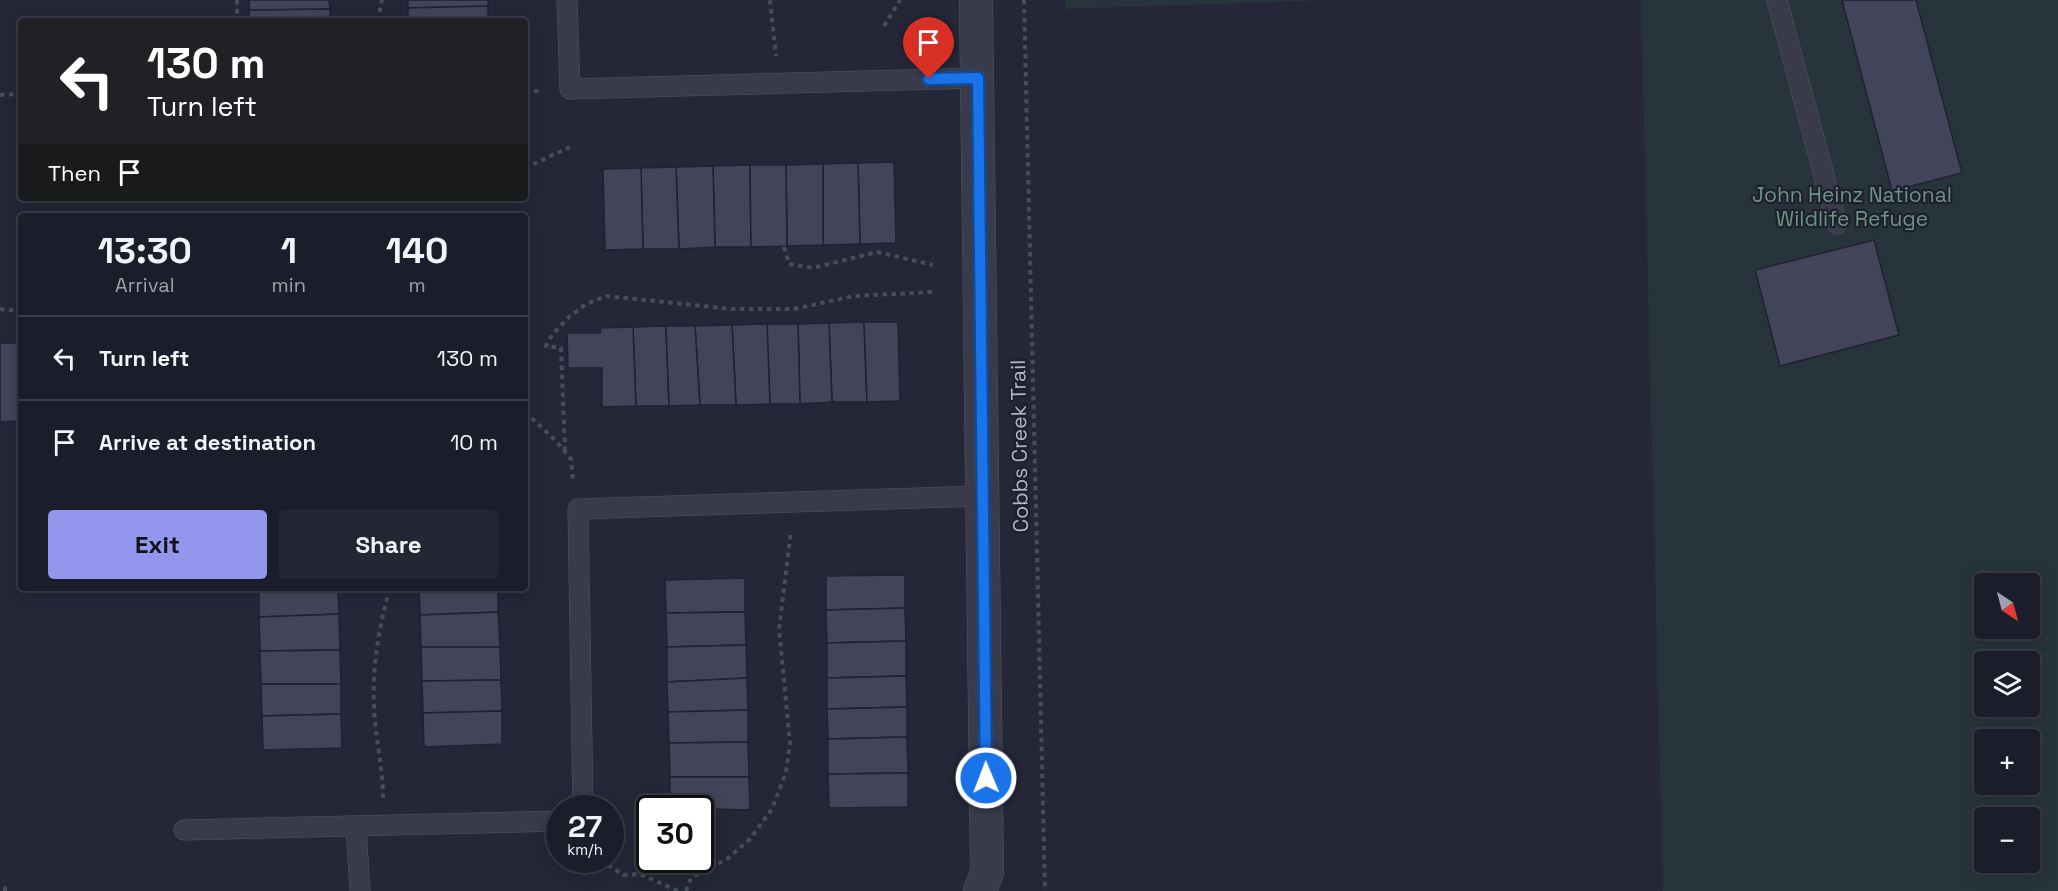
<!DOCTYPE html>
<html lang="en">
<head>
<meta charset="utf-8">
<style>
  body { margin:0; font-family:"Space Grotesk",sans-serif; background:#252633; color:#f1f3f6; height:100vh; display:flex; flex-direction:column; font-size:22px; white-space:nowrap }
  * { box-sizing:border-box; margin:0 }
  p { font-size:20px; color:#a0a2a9 }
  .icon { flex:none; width:33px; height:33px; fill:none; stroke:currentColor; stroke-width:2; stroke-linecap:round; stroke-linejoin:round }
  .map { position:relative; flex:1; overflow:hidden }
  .panel { position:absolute; left:18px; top:213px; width:510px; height:378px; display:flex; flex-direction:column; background:#1c1d2b; border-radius:6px; box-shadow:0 3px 15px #0003,0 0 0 2px #3a3b47 }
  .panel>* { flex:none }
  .hud { position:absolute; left:18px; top:18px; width:510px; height:183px; border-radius:6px; box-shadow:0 3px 15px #0003,0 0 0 2px #3a3b47; background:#202124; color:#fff; overflow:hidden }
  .needle { width:39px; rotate:144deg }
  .fabs { position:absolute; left:1974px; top:573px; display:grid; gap:12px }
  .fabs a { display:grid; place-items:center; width:66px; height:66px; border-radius:6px; background:#1c1d2b; box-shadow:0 3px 15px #0003,0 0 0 2px #3a3b47; font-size:30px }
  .speed { position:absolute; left:546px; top:795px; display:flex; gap:12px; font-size:30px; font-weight:700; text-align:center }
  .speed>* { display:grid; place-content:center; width:78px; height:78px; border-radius:50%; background:#1c1d2b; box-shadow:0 3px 15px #0003,0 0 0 2px #3a3b47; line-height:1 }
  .speed small { font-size:15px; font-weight:400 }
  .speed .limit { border:3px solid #111; border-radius:9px; background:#fff; color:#111 }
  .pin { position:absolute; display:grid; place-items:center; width:51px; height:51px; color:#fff; margin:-62px -26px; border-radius:50% 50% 50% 0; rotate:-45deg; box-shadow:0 0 6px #0007 }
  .pin .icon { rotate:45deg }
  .me { position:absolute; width:66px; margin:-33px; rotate:359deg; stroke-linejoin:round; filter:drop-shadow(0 0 4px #0008) }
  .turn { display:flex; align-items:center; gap:21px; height:126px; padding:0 30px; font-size:27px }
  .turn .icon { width:78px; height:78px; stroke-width:2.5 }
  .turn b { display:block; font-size:42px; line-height:51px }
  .then { display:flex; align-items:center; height:57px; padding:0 30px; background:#0003; gap:12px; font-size:22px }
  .eta { display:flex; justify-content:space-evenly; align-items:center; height:102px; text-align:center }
  .eta b { font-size:36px; font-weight:600; line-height:42px }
  .primary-button { display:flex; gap:12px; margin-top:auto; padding:12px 30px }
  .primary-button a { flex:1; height:69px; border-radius:6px; background:#9296ed; color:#111; font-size:24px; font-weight:600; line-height:69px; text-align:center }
  .primary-button a+a { background:#252633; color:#f1f3f6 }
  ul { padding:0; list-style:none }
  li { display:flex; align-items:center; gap:18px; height:84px; padding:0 30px; border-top:2px solid #3a3b47 }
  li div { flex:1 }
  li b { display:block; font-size:22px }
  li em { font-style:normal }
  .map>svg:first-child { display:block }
</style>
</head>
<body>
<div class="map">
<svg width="2058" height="891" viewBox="0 0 2058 891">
  <rect width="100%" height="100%" fill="#252739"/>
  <!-- green -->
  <g fill="#28343b" fill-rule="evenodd">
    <path d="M1065,0H1330L1065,9Z"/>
    <path d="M1641,0H2058V891H1663ZM1984,584H2030V628H1984ZM1984,662H2030V706H1984ZM1984,740H2030V784H1984ZM1984,818H2030V862H1984Z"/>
  </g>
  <!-- building -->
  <g fill="#424459" stroke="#202131" stroke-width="1.5">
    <path d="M249,0H329L330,9L249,10Z"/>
    <path d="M408,0H488V6L408,8Z"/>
    <path d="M1842,0H1916L1962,173L1892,191Z"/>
    <path d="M488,6V21H408V8Z"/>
    <path d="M330,9V21H250L249,10Z"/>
    <path d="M894,162L896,243L860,244L858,163Z"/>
    <path d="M858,163L860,244L823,245V164Z"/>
    <path d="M823,164V245L787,246L786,165Z"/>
    <path d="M750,165L751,247H715L713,166Z"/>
    <path d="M750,165H786L787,246L751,247Z"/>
    <path d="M713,166L715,247L679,249L676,167Z"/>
    <path d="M676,167L679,249H643L641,168Z"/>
    <path d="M641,168L643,249L605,250L603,169Z"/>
    <path d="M1874,240L1899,335L1780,366L1755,270Z"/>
    <path d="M864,322L867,402H832L829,323Z"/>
    <path d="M864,322H898L900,401L867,402Z"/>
    <path d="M829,323L832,402L800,404L798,324Z"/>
    <path d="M767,324H798L800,404H770Z"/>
    <path d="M767,324L770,404L736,405L732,325Z"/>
    <path d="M732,325L736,405H700L695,326Z"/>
    <path d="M666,326L669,406H636L633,327Z"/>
    <path d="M666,326H695L700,405L669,406Z"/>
    <path d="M633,327L636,406L602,407V368H568L567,333H600L601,328Z"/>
    <path d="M0,343H19L20,421L0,422Z"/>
    <path d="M19,343H21V421H20Z"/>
    <path d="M905,575V608L826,610V576Z"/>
    <path d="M745,578V612L666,613L665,580Z"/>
    <path d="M259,588H338L339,614L259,617Z"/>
    <path d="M419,588H498V612L420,615Z"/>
    <path d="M905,608L906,641L827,643L826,610Z"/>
    <path d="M498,612L500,647H421L420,615Z"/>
    <path d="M745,612L746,645L667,647L666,613Z"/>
    <path d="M339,614L340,650L260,651L259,617Z"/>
    <path d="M906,641V676L827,678V643Z"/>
    <path d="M746,645L747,678L667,682V647Z"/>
    <path d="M421,647H500L501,680L422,681Z"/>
    <path d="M340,650L341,684H261L260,651Z"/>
    <path d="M906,676L907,707L827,709V678Z"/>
    <path d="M747,678L748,710L668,712L667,682Z"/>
    <path d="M501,680L502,711L423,713L422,681Z"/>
    <path d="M261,684H341V714L262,716Z"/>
    <path d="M907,707V737L828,739L827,709Z"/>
    <path d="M748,710V742L669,743L668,712Z"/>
    <path d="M502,711V744L424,747L423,713Z"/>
    <path d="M341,714L342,748L263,750L262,716Z"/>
    <path d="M907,737L908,773L828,774V739Z"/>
    <path d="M748,742L749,777H670L669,743Z"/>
    <path d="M908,773V807L829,808L828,774Z"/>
    <path d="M670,777H749L750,810L670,808Z"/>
  </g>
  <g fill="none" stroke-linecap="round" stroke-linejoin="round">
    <!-- service casing -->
    <g stroke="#545565" stroke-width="21">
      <g id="service">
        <path d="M567,0L570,89L978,78"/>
        <path d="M1777,0L1837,224"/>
        <path d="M583,808L578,509L982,496"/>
        <path d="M356,828L360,891"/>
        <path d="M184,830L560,821"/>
      </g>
    </g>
    <!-- minor casing -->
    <g stroke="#545565" stroke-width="34">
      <path id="minor" d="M976,0L987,872L980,891"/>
    </g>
    <!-- path -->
    <g stroke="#454f58" stroke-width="4" stroke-dasharray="4.5 4.5" stroke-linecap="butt">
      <path d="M237,0V21"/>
      <path d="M770,0L776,56"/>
      <path d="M1024,0L1045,891"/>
      <path d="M378,21L382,0"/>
      <path d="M884,26L900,0"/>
      <path d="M525,92L542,91"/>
      <path d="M0,95L21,94"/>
      <path d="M525,168L572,146"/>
      <path d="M784,247L789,264L813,268L877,252L933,265"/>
      <path d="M0,309L21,311"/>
      <path d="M525,412L554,439L571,459L573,482"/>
      <path d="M565,451L561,348L546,346L552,335L569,317L586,304L606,296L732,309H794L854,296L934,292"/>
      <path d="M383,798C383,767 375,737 374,706C372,667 379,626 390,588"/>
      <path d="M637,843L640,874"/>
      <path d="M608,865L623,875L640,874L678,891"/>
      <path d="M5,891V885"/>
      <path d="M686,891L691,878L727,859L750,839L772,809L786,772L790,743L779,629L791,531"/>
    </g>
    <!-- service -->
    <use href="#service" stroke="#393a4a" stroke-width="20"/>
    <!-- minor -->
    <use href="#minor" stroke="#393a4a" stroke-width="33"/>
  </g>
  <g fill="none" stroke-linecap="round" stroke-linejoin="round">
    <!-- route casing -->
    <g stroke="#114b97" stroke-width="15">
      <path id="route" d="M929,79L978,78L986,778"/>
    </g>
    <!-- route -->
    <use href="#route" stroke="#1a73e8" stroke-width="10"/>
  </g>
  <g text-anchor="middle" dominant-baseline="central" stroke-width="4.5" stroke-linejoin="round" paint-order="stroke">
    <!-- park labels -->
    <g font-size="21" fill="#6d9483" stroke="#1e1f2f">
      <text x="1852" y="194">John Heinz National<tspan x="1852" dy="24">Wildlife Refuge</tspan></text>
    </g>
    <!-- street labels -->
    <g font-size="21" fill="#b4b5c5" stroke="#1e1f2f">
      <text transform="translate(1019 446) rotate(-91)">Cobbs Creek Trail</text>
    </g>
  </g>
</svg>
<div class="fabs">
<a><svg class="needle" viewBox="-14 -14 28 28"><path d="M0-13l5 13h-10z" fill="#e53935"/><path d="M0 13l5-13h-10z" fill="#a0a2a9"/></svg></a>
<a><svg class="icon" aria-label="layers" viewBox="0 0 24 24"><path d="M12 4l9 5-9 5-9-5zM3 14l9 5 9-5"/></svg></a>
<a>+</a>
<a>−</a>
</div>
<div class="speed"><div>27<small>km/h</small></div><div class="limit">30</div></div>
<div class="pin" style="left:929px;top:79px;background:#d93025"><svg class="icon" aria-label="arrive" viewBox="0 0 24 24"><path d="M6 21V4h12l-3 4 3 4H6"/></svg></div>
<svg class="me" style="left:986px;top:778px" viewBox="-20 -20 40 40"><circle r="17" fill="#1a73e8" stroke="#fff" stroke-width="3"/><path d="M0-11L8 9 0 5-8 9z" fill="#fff"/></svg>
<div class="hud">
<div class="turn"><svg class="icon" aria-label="left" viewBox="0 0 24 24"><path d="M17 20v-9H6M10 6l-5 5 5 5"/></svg><div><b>130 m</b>Turn left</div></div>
<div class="then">Then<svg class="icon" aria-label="arrive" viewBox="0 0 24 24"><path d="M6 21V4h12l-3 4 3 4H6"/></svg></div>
</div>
<section class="panel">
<div class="eta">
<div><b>13:30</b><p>Arrival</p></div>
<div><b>1</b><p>min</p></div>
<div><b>140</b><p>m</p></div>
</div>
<ul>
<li><svg class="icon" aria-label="left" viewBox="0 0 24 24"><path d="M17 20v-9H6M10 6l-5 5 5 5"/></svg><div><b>Turn left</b></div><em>130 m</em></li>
<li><svg class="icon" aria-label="arrive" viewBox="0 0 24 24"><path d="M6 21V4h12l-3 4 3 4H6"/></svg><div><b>Arrive at destination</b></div><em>10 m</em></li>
</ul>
<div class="primary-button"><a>Exit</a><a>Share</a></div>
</section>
</div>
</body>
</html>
